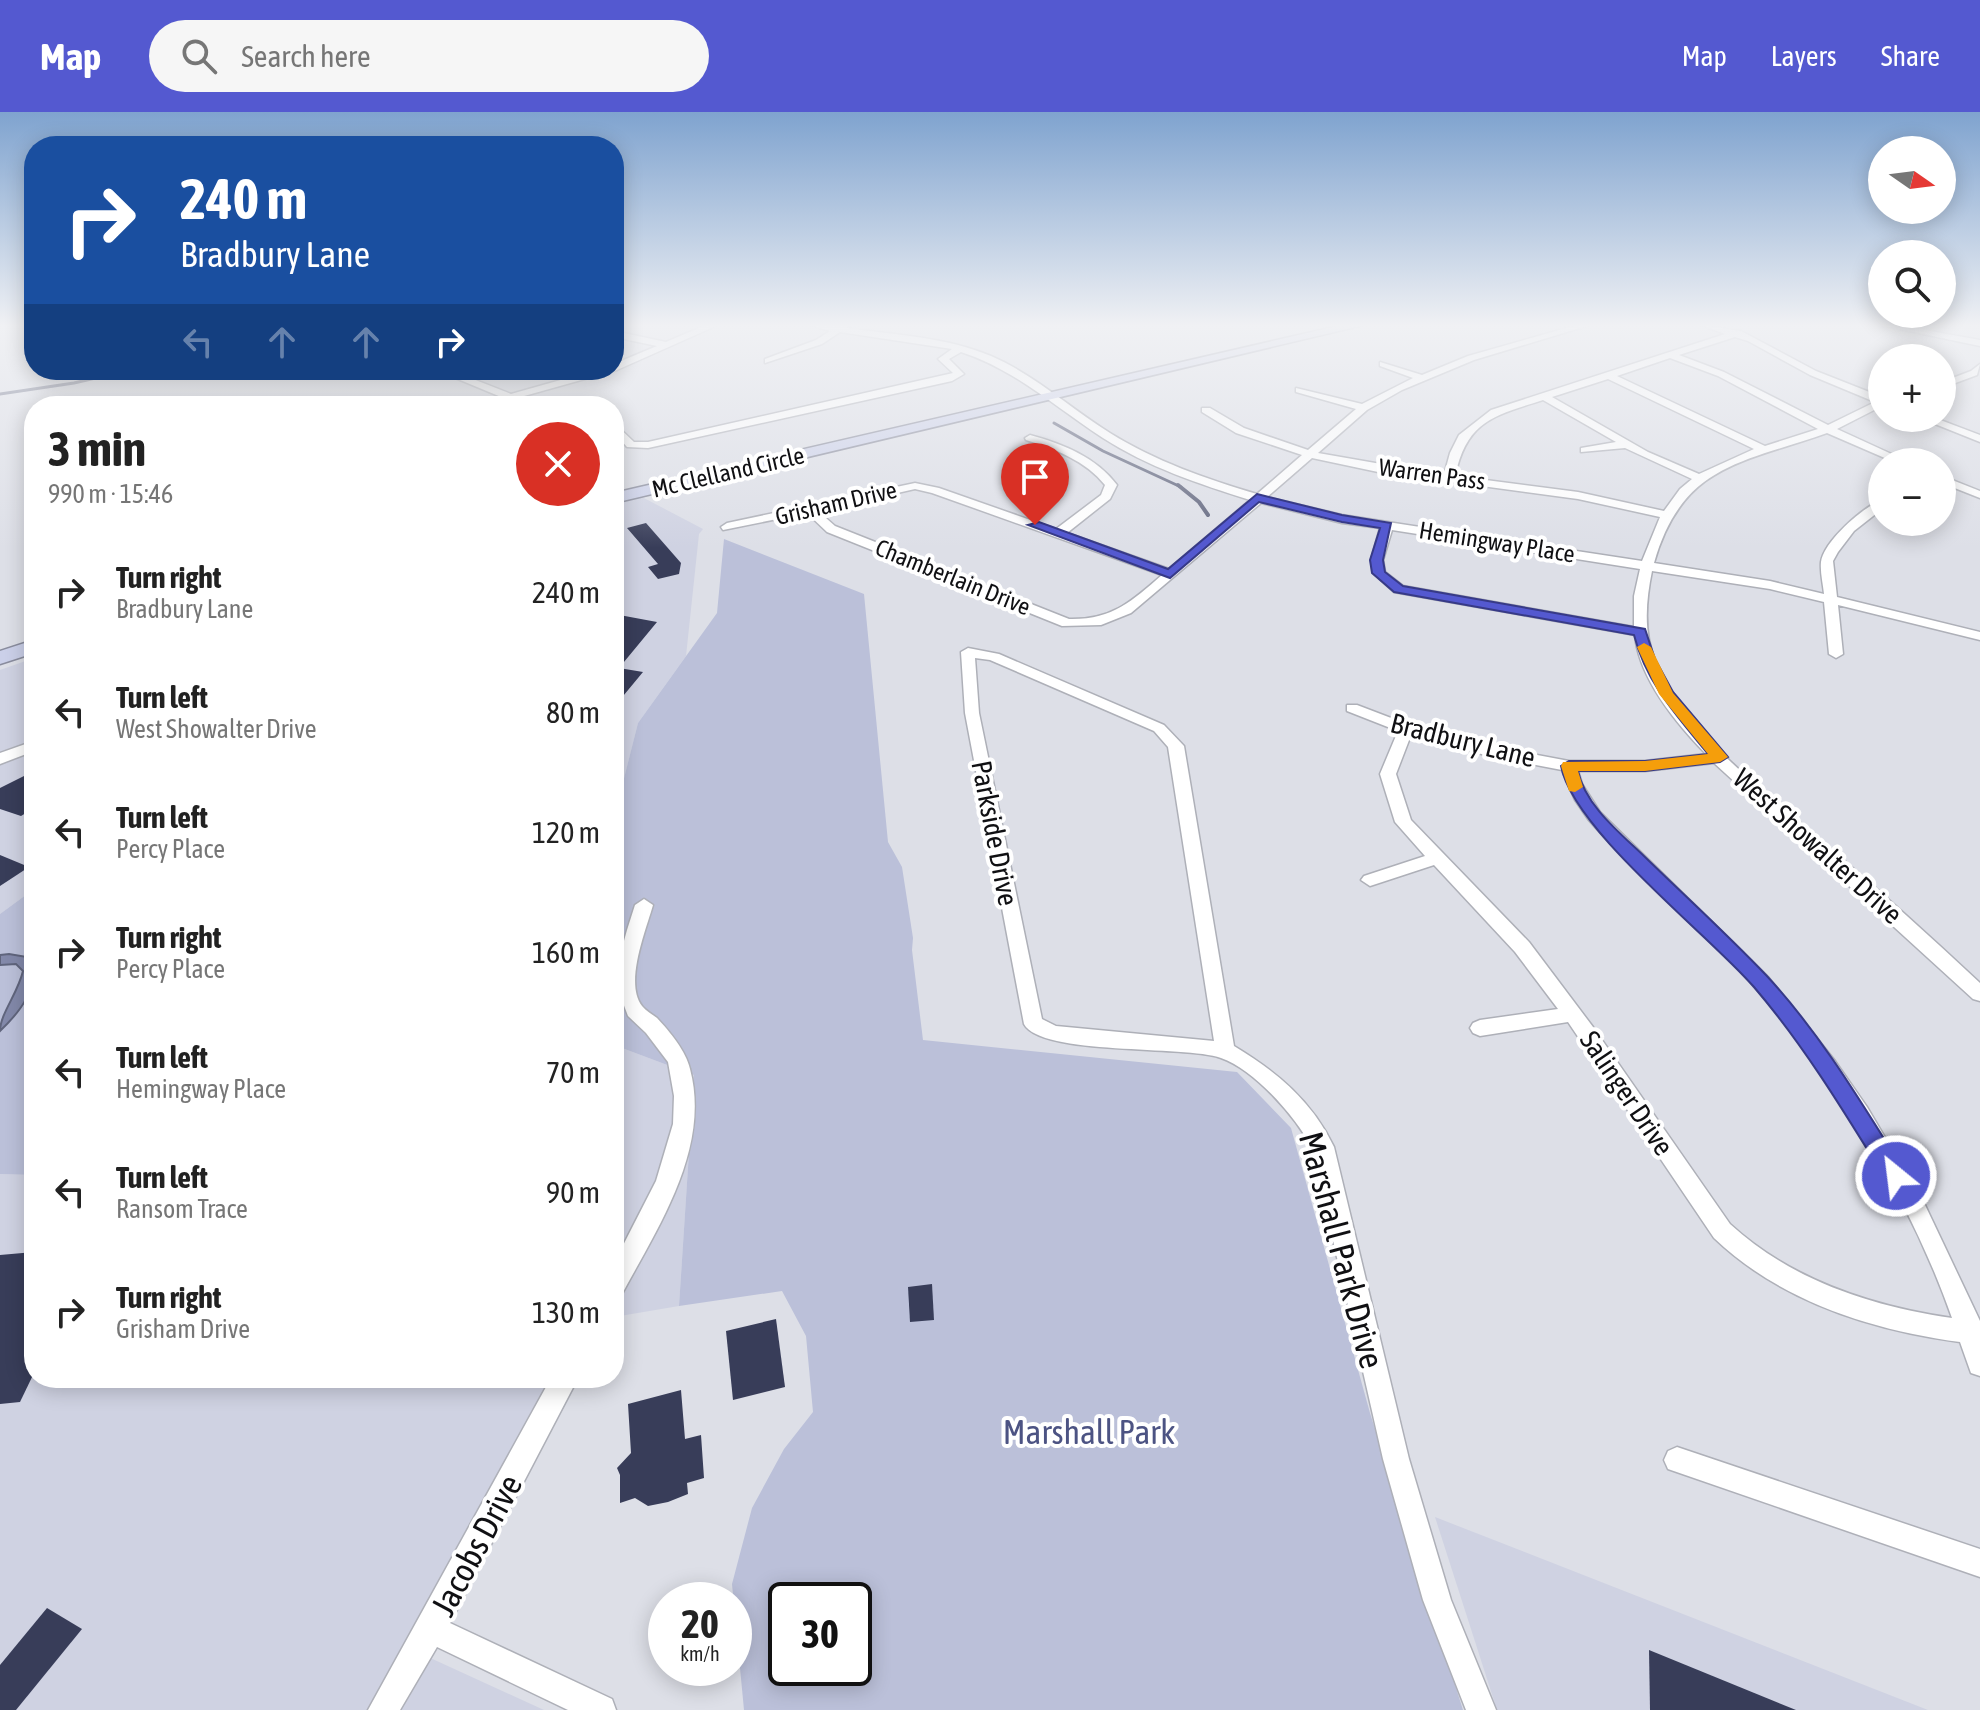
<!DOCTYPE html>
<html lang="en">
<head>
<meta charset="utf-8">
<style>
  body { margin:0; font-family:"Asap Condensed",sans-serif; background:#f6f6f6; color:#222; height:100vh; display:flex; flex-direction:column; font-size:30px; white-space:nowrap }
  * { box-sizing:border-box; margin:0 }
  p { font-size:26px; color:#767676 }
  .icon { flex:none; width:44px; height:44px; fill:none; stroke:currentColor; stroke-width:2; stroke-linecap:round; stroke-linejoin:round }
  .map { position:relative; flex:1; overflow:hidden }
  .sheet { position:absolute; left:24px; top:284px; width:600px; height:992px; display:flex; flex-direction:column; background:#fff; border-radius:32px; box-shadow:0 4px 20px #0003 }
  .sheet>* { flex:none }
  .hud { position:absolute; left:24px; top:24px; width:600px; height:244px; border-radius:32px; box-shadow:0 4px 20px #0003; background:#1a4fa0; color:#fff; overflow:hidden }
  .needle { width:52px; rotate:104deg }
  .controls { position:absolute; left:1868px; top:24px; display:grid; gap:16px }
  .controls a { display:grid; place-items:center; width:88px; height:88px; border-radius:50%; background:#fff; box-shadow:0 4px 20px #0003; font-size:40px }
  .speed { position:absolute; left:648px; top:1470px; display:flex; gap:16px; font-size:40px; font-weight:700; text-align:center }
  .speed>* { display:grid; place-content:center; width:104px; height:104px; border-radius:50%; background:#fff; box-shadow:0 4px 20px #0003; line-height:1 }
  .speed small { font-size:20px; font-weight:400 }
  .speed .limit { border:4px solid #111; border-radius:12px; background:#fff; color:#111 }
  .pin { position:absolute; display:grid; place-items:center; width:68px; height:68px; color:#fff; margin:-82px -34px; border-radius:50% 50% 50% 0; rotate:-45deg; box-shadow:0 0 8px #0007 }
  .pin .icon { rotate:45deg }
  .me { position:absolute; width:88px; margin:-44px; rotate:331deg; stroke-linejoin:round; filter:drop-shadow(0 0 6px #0008) }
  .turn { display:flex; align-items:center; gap:28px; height:168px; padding:0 24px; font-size:36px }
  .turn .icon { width:104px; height:104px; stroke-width:2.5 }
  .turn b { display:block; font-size:56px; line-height:68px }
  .lanes { display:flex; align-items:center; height:76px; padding:0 24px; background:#0003; justify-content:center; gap:40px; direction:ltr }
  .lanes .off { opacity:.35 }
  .round { display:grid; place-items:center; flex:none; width:84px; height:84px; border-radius:42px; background:#f6f6f6 }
  .headline { display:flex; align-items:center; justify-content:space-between; height:136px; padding:0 24px }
  h1 { font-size:48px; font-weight:700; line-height:60px }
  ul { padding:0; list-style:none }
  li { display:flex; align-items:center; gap:24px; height:120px; padding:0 24px }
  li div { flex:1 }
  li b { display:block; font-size:30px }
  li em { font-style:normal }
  header { display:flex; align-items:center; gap:48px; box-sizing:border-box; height:112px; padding:0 40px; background:#5459d0; color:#fff }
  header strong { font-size:38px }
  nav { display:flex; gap:44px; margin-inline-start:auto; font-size:28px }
  .search { width:560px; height:72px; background:#f6f6f6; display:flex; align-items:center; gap:20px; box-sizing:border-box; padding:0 28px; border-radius:44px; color:#767676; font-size:30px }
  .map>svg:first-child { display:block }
</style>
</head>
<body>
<header>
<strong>Map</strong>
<div class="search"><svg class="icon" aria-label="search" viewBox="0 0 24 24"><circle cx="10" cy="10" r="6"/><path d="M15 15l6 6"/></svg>Search here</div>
<nav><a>Map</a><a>Layers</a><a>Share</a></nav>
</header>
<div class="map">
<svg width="1980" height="1598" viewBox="0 0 1980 1598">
  <rect width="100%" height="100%" fill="#dddfe7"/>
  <!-- built -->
  <g fill="#cfd2e2">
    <path d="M642,385L703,417L699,422L686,544L638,611L617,695H614V392Z"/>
    <path d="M34,546V777L0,802V558Z"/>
    <path d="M614,933L694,963L679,1194L614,1205Z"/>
    <path d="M0,1062L34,1063V1266H580L426,1544L544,1598H0Z"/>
    <path d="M1435,1405L1928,1598H1497Z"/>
  </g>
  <!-- green -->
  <g fill="#bbc0d9" fill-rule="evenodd">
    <path d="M724,427L864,482L888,730L902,755L913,826L912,838L923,928L1237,960L1291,1016L1370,1301L1463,1598H744L732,1472L752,1396L784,1337L813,1300L806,1224L782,1179L679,1194L694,963L614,933V695L617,694L638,611L717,501ZM786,1488H854V1556H786Z"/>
    <path d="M34,777V1063L0,1062V802Z"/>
  </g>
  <!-- water -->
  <path fill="#8389aa" stroke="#60657d" stroke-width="2" d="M9,842L33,846C37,878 22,898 0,919C0,902 18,881 23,859L16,852L0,853V843Z"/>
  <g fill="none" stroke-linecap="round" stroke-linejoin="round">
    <!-- stream-far1 -->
    <g stroke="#60657d" stroke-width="3">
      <path d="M0,282L74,271L130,258"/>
      <path d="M1054,311L1103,339L1181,375"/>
    </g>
    <!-- stream -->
    <path stroke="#60657d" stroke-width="4" d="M1178,373L1199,390L1208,403"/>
  </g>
  <!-- building -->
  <g fill="#383d59">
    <path d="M646,411L681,451L679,462L658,467L648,455L658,452L627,416Z"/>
    <path d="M614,502L657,510L619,556L643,560L614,595Z"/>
    <path d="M24,664H34V696L21,704L0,697V676Z"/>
    <path d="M0,743L29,755L0,774Z"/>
    <path d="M34,1140V1261L20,1290L0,1292V1143Z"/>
    <path d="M932,1172L934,1208L910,1210L908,1175Z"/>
    <path d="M776,1207L785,1275L733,1288L726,1219Z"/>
    <path d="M681,1278L685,1327L701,1323L704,1366L687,1371L688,1382L668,1390L648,1394L635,1386L620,1391V1363L617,1356L631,1341L628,1292Z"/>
    <path d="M47,1496L82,1517L16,1598H0V1553Z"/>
    <path d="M1649,1538L1796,1598H1650Z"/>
  </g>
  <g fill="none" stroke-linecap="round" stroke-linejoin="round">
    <!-- minor casing -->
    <g stroke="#aeb0b8" stroke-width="3">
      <g id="minor">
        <path d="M706,213H718L617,258L517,286L520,294H512L506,287L436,258H450L511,282L596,258H614V252L657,234L614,225V219L666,230Z"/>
        <path d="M810,213H848L847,216C896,223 946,225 991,244C1035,263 1070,296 1110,321C1155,349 1206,367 1257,382L1302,343L1236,321L1202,300V296H1210L1244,316L1308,338L1356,297L1296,280V276L1362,292L1413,266L1380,254V250L1422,263L1468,244L1577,213H1590L1474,248L1402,278L1367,298L1318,341L1444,363L1450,341L1459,323L1491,298L1725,222L1701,213L1741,219L1816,259L1882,285V294L1837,317L1909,350H1894L1827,321C1743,351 1682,352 1654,451L1770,469L1824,482C1823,472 1820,460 1821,450C1824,429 1863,395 1882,388V397L1854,419L1838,440L1833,449L1837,485L1980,520V528L1838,493L1843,542L1836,546L1829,542L1824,490L1770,477L1652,459C1646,488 1643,520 1655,548C1686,624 1771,684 1831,737C1881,780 1931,825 1980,871V889L1973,887L1714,651L1645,659H1578L1582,672L1600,700L1768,865L1835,949L1867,995L1925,1093L1980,1209V1264L1971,1261L1960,1230C1871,1218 1780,1189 1714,1126L1568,910L1480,924L1473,921L1470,916L1473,911L1480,908L1558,897L1515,840L1434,753L1370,774L1361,768L1364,764L1425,744L1395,710L1380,662L1398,619L1347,599V593H1357L1412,614L1490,634L1569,649H1645L1706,642C1676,611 1639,567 1635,523L1394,480L1373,461L1371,448L1380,416L1342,411L1261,391L1131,501L1101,513L1062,514L827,420L807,401L723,418L721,415L727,411L915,371L939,376L1056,417L1101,383L1105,373C1086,349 1055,337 1026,328L1025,326L1030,323C1063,332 1096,345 1117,373L1110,387L1067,421L1169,457L1250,388C1199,372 1148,355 1103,326C1055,295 1016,258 961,240L949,247L964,262L952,269L648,336L627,335L614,320V311L634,330H648L953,261L938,247L952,237L840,220L822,232L765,251V247L816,228L830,219ZM1735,225L1748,229L1810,263L1875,290L1828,313L1724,260L1679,243ZM1670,246L1718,264L1818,317L1765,334L1617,264ZM1608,267L1754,337L1699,362L1648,340L1552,285ZM1543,288L1616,330L1581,336V340L1625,336L1692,367L1680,377L1664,399L1578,380L1455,364C1467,308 1494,304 1543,288ZM1312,346L1378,360L1578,387L1660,405L1642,449L1342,403L1267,385ZM915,377L932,381L1162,463C1131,490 1112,508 1069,507L835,414L818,399ZM1392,418L1640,457L1634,484V515L1403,474L1385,460L1383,448ZM1411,623L1489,644L1562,658L1575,688L1588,707C1632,758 1685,800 1731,849C1825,950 1906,1075 1952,1206C1870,1194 1791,1168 1730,1112L1593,915L1529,830L1411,708L1396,662Z"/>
        <path d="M1880,213H1897L1980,228V234Z"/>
        <path d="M1980,252L1977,263L1942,276V270L1971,259Z"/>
        <path d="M1920,306H1935L1980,323V330Z"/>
        <path d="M1942,364L1980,379V386L1942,371Z"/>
        <path d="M968,536L999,542L1164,613L1184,634L1234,934C1277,960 1312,989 1334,1035L1409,1347L1451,1488L1496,1598H1466L1423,1488L1383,1347L1312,1036C1296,1005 1255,958 1221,946C1185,933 1041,944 1024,912L965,601L961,540ZM975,546L990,548L1154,619L1168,635L1214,929L1056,914L1042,907L979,601Z"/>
        <path d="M34,629V639L0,652V641Z"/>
        <path d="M644,787L653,793C646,818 624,871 642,894C646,899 652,902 657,906C670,920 686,939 690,957C711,1036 658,1115 622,1182L614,1185V1151L656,1069L673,1012L674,984L668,950L646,921L628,904L617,875L619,847L627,818L635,793Z"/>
        <path d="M551,1266H578L450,1511L612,1587L616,1598H568L437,1535L400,1598H368Z"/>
        <path d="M1677,1335L1980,1437V1465L1668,1357L1664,1348L1668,1339Z"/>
      </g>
    </g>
    <!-- highway casing -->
    <g stroke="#8a8d9e" stroke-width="3">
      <g id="highway">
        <path d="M1342,213H1364L614,391V381Z"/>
        <path d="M34,528V541L0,552V539Z"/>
      </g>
    </g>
    <!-- minor -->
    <use href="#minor" fill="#fff" fill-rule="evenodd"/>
    <!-- highway -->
    <use href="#highway" fill="#cbd0e9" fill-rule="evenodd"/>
  </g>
  <!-- sky -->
  <linearGradient id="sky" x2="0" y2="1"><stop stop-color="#7fa3cf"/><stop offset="0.49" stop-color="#f0f1f4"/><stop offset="1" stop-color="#f0f1f4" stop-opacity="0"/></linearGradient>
  <rect width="1980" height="436" fill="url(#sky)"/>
  <!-- route -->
  <path fill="#5459d0" stroke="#373a87" stroke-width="2" d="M1257,382L1342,403L1391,411L1383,448L1385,460L1403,474L1645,517L1655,547L1673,580L1728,645L1720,650L1645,659H1578C1585,693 1620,721 1644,744C1685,784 1727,822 1766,863C1820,921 1861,990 1903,1057L1907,1064L1903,1071L1896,1073L1888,1071C1846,1003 1806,936 1754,875C1708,822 1573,718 1561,654L1569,649H1645L1708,642C1677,604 1646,571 1634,523L1394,480L1372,461L1370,448L1380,416L1342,410L1259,390L1170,466L1028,413L1039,410L1168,457Z"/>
  <!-- slow -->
  <path fill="#f59e0b" d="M1644,531L1651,535L1673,581L1728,645L1720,650L1645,659H1578L1583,675L1575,680L1569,679L1561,654L1563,650L1645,649L1708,642L1659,582L1637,535Z"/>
  <g text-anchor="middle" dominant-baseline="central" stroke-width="8" stroke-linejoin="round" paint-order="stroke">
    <!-- far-street labels -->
    <g font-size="24" fill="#101013" stroke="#fff">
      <text transform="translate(728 360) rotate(-13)">Mc Clelland Circle</text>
      <text transform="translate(1432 362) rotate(8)">Warren Pass</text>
      <text transform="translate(836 391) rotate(-13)">Grisham Drive</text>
      <text transform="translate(1497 430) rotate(9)">Hemingway Place</text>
      <text transform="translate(953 465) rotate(22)">Chamberlain Drive</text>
    </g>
    <!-- street labels -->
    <g font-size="28" fill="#101013" stroke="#fff">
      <text transform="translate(1463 628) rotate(14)">Bradbury Lane</text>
      <text transform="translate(995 721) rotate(79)">Parkside Drive</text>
      <text transform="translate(1818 734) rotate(42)">West Showalter Drive</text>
      <text transform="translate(1627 981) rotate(56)">Salinger Drive</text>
    </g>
    <!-- near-street labels -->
    <g font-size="34" fill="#101013" stroke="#fff">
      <text transform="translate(1342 1138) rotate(75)">Marshall Park Drive</text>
      <text transform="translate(476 1433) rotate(-62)">Jacobs Drive</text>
    </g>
    <!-- near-park labels -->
    <g font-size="34" fill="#4c5383" stroke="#fff">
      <text x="1089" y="1319">Marshall Park</text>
    </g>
  </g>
</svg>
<div class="controls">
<a><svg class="needle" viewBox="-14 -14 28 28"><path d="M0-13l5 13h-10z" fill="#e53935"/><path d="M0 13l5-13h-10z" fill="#767676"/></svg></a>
<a><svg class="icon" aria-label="search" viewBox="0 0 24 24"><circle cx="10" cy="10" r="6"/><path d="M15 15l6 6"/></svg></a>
<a>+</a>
<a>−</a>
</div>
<div class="speed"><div>20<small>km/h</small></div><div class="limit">30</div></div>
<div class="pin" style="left:1035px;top:413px;background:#d93025"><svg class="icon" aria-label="arrive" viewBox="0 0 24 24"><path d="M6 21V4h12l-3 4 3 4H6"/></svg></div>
<svg class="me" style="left:1896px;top:1064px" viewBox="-20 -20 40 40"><circle r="17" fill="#5459d0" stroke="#fff" stroke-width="3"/><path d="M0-11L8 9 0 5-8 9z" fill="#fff"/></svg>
<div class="hud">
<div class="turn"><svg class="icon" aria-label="right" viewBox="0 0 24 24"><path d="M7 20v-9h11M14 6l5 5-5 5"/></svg><div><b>240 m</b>Bradbury Lane</div></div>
<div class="lanes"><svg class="icon off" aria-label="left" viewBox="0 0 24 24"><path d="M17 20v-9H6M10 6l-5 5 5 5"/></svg><svg class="icon off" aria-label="ahead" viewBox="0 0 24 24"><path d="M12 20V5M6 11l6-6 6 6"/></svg><svg class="icon off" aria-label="ahead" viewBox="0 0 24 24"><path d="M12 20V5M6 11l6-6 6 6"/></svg><svg class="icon" aria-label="right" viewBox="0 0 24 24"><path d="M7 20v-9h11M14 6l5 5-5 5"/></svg></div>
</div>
<section class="sheet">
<div class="headline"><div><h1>3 min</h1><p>990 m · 15:46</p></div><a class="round" style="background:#d93025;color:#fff"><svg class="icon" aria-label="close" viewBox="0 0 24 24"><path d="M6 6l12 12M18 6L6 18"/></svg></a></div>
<ul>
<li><svg class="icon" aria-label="right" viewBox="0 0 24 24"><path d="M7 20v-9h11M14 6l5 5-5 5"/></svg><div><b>Turn right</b><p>Bradbury Lane</p></div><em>240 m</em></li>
<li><svg class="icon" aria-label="left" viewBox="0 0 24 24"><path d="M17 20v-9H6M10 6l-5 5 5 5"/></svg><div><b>Turn left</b><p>West Showalter Drive</p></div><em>80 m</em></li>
<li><svg class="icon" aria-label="left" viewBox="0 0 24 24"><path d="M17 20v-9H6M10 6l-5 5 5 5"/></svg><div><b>Turn left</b><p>Percy Place</p></div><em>120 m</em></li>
<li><svg class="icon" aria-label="right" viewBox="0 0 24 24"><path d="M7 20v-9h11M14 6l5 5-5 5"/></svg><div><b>Turn right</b><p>Percy Place</p></div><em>160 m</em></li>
<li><svg class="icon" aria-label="left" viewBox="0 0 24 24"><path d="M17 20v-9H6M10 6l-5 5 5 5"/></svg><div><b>Turn left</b><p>Hemingway Place</p></div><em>70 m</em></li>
<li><svg class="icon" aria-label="left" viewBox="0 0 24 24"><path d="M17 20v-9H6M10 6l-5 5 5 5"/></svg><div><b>Turn left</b><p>Ransom Trace</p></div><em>90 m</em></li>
<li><svg class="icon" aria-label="right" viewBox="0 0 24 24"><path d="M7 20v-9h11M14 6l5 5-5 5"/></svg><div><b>Turn right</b><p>Grisham Drive</p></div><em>130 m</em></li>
</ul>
</section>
</div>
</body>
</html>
